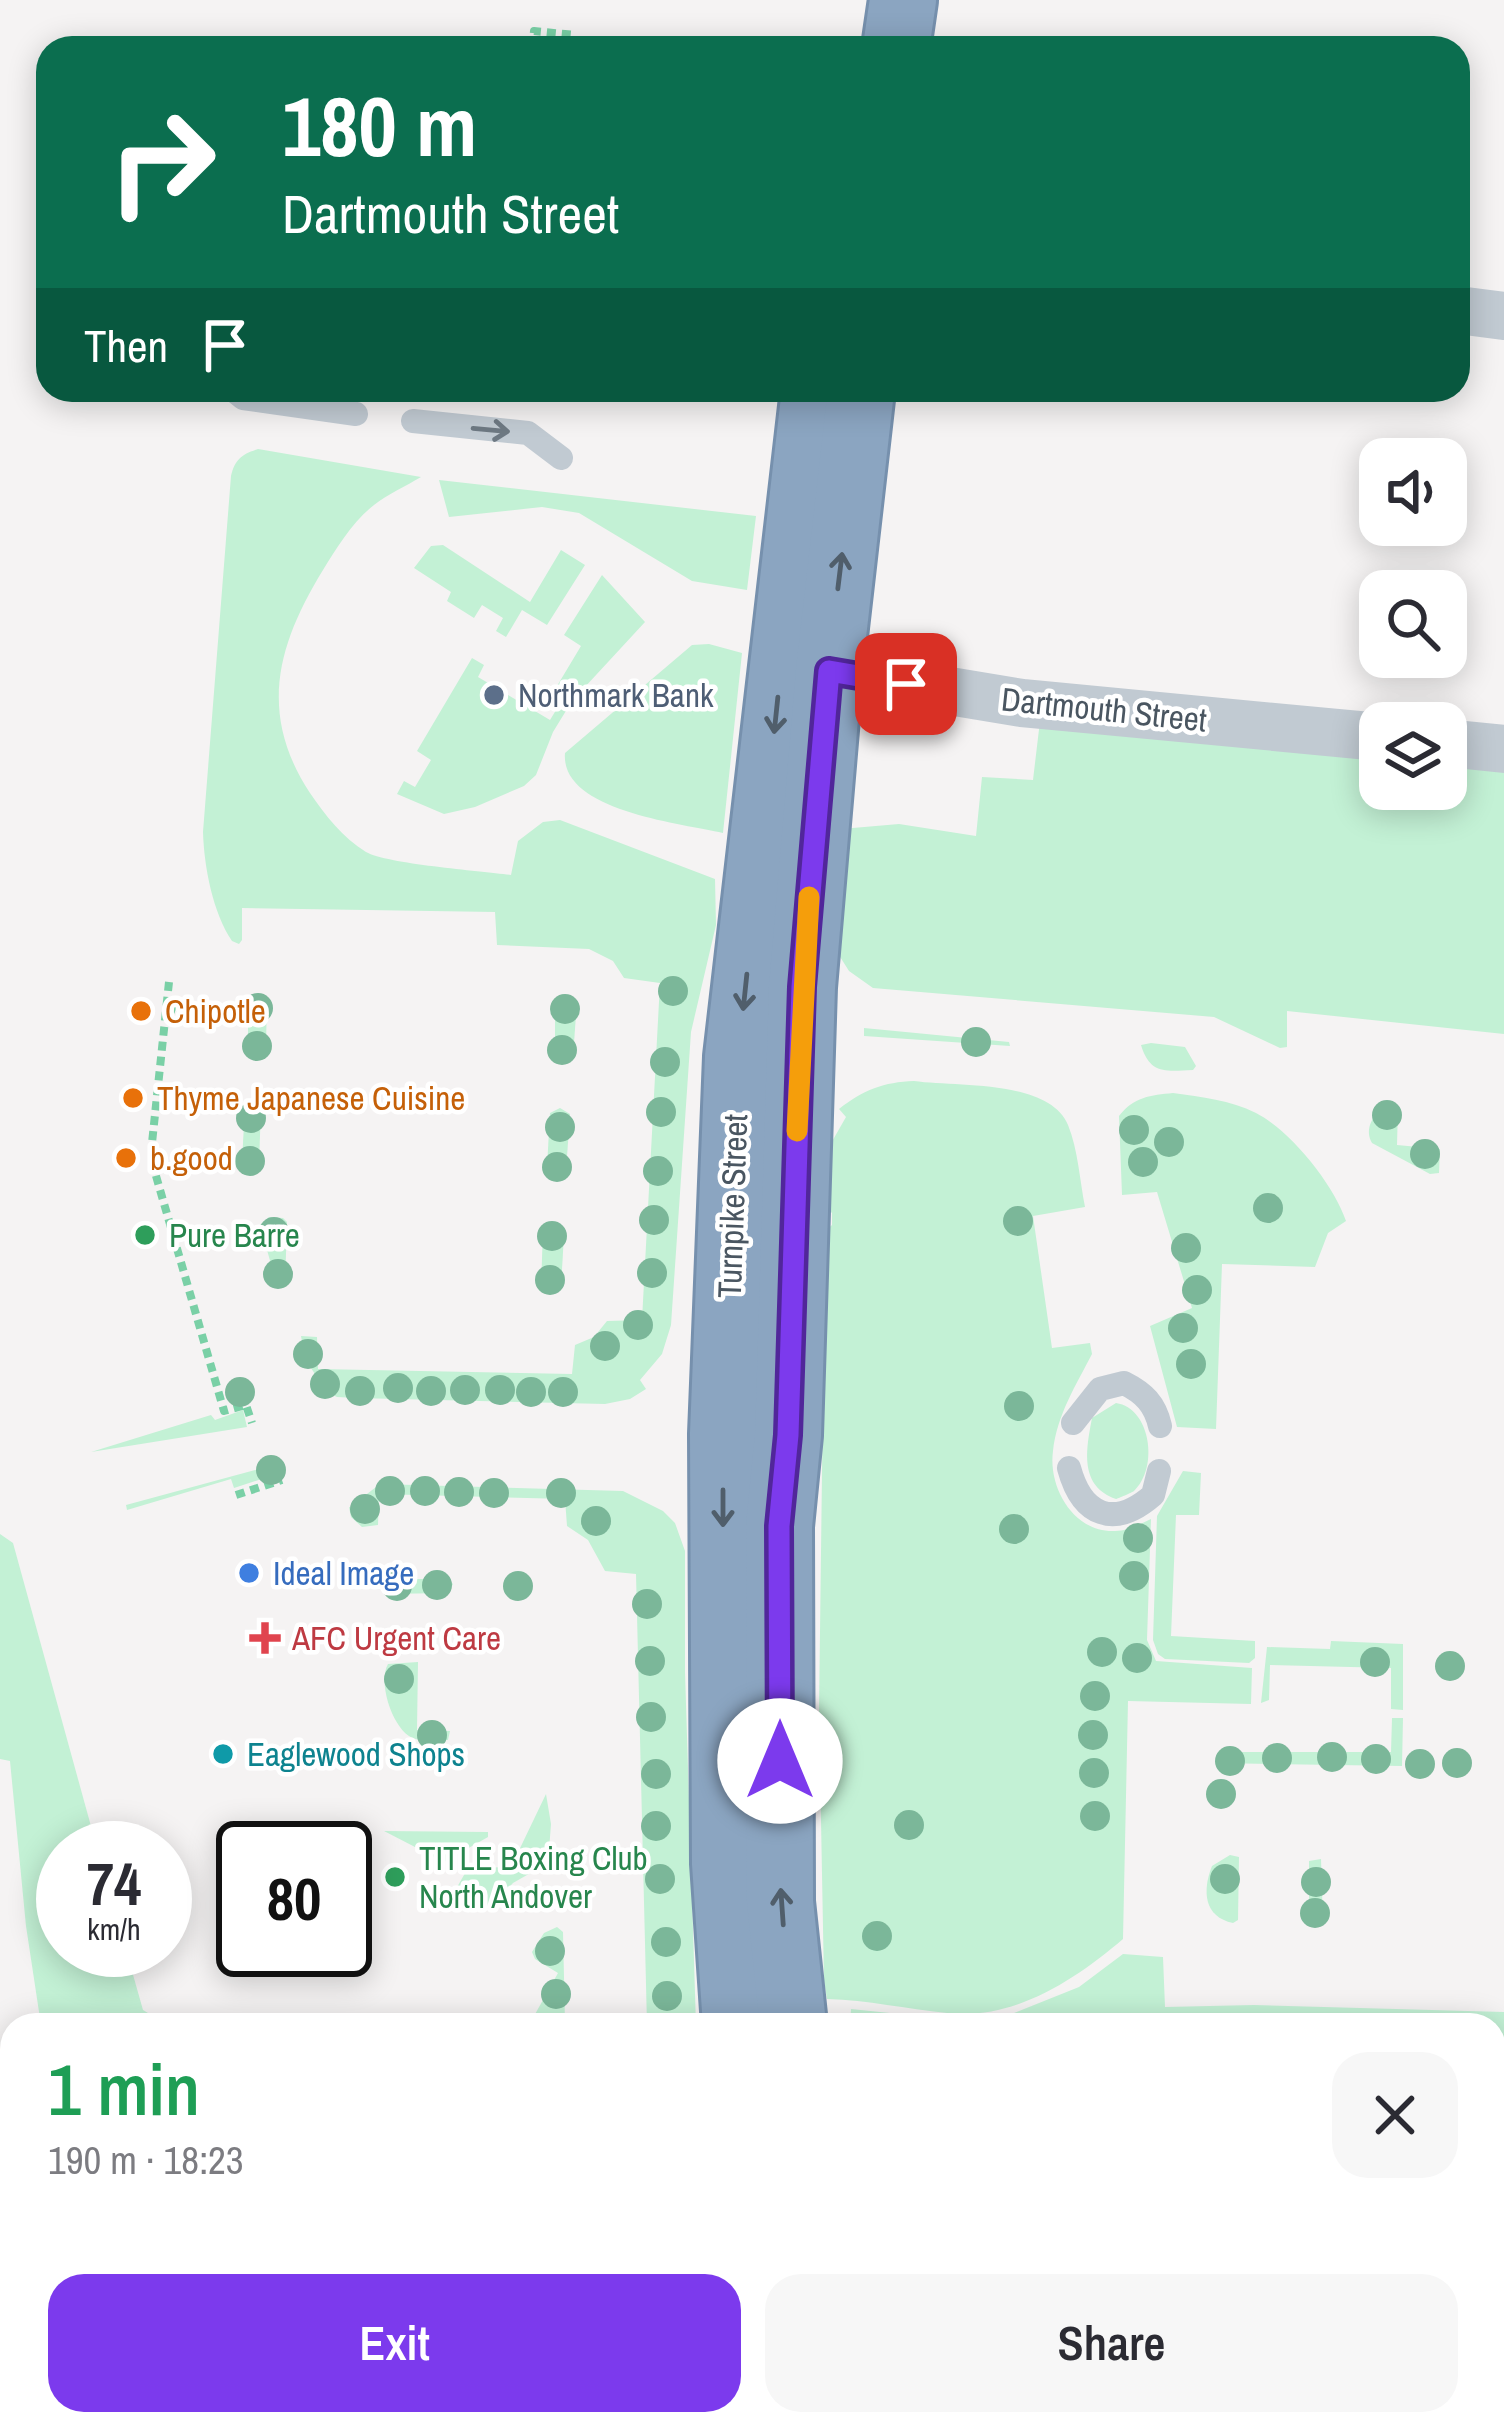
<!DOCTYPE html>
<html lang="en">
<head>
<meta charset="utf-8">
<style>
  body { margin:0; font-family:"Archivo Narrow",sans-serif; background:#f7f7f7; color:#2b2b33; height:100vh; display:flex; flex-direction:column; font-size:45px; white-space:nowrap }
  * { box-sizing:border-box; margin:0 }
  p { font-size:39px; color:#7c7c81 }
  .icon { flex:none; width:66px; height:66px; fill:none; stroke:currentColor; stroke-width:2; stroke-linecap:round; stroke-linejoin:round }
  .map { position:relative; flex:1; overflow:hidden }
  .side { position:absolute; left:0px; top:2013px; width:1506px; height:423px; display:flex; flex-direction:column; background:#fff; border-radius:36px 36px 0 0; box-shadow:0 6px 30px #0003 }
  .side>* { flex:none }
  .hud { position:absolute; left:36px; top:36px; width:1434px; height:366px; border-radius:36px; box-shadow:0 6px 30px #0003; background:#0b6e4f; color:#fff; overflow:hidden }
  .controls { position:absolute; left:1359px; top:438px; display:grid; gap:24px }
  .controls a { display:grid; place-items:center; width:108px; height:108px; border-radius:24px; background:#fff; box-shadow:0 6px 30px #0003; font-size:60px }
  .speed { position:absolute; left:36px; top:1821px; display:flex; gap:24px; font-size:60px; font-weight:700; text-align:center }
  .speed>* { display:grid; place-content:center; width:156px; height:156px; border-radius:50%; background:#fff; box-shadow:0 6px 30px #0003; line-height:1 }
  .speed small { font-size:30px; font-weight:400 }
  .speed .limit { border:6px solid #111; border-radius:18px; background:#fff; color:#111 }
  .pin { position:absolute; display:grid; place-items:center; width:102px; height:102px; color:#fff; margin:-51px; border-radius:24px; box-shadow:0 6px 18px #0006 }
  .me { position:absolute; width:132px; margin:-66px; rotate:0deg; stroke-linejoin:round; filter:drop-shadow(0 0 9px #0008) }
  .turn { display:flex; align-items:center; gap:42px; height:252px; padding:0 48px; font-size:54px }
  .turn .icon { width:156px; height:156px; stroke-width:2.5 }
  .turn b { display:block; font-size:84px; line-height:102px }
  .then { display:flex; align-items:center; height:114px; padding:0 48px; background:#0003; gap:24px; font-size:45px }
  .round { display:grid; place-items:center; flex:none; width:126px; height:126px; border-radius:36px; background:#f7f7f7 }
  .headline { display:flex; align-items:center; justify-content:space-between; height:204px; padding:0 48px }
  h1 { font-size:72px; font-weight:600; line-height:90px; color:#1e9e55 }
  .button { display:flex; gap:24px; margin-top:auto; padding:24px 48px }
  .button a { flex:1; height:138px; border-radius:36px; background:#7c3aed; color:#fff; font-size:48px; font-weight:600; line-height:138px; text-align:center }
  .button a+a { background:#f7f7f7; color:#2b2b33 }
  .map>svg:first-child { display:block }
</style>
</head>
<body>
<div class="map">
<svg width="1504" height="2435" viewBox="0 0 1504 2435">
  <rect width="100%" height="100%" fill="#f5f3f3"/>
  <!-- green -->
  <g fill="#c3f1d5">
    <path d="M258,449L421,477C406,486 388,494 374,505C353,521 336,549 323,570C277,645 258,714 310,793C325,815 343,838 366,852C387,864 481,871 511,875L518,841L543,822L560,820L715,879L716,925L691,1032L671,1325L662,1354L640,1380L646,1389L630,1399L605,1404L356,1398L337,1397L310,1384L316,1376L305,1358L301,1336L317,1337L318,1369L572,1374L575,1345L594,1337L607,1321L642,1320L660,983L624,978L613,961L589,949L497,945L495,912L242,908V940L239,944L232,941C213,913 204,867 203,832L231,476C235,459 242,454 258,449Z"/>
    <path d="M439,480L756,516L747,590L692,581L579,513L542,507L449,517Z"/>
    <path d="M443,545L530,602L561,550L585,565L547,625L522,610L506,637L496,631L503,618L482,605L474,618L447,601L451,592L414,568L431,546Z"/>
    <path d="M602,575L645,622L572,701L553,732L536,775L524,786L475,807L444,814L397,794L404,781L415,787L431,760L417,751L472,658L484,665L478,677L550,720L564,697L554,691L581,646L564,635Z"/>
    <path d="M709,644L742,653L723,833C680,823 560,811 565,753L685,651L692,645Z"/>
    <path d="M1040,721L1380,747V789H1446V754L1504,761V1034L1287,1011V1047L1280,1048L1214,1017L873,988L849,971L837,952L841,829L899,824L976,836L982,777L1033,780Z"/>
    <path d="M256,993L267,996L266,1048L261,1055L248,1049V1003Z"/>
    <path d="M563,994L577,1001L573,1057L568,1062L558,1060L555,1054V999Z"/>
    <path d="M864,1028L1009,1042L1010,1046L864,1036Z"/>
    <path d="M1151,1043L1185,1047L1196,1066L1193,1070C1166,1071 1150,1075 1141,1045Z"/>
    <path d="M914,1081C956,1087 1049,1079 1068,1125C1078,1149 1080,1182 1085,1207L1033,1216L1052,1348L1090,1343L1092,1354C1076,1385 1057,1415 1053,1451C1048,1488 1074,1533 1115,1531C1128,1531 1140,1524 1151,1519L1147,1640L1156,1661L1252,1668L1251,1704L1128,1701L1123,1939C1075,1980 1013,2021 947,2013C906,2009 868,2000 827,1999L824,1981L819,1713L825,1231L832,1225V1213L827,1208L830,1145L846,1117L839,1109C863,1090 884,1082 914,1081Z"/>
    <path d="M1173,1093C1202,1097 1230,1100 1256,1113C1291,1131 1334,1185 1346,1221L1328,1233L1315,1267L1222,1264L1216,1429L1177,1427L1150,1326L1192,1308L1157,1192L1122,1195L1119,1116C1133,1097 1151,1095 1173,1093Z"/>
    <path d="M249,1102L261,1107L259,1164L251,1170L242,1161L245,1106Z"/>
    <path d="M1385,1107L1398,1108L1397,1145L1440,1149L1439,1173L1430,1174L1372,1143C1364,1129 1373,1114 1385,1107Z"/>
    <path d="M560,1108L570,1114L566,1171L554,1177L547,1167L550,1113Z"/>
    <path d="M269,1217L283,1218L287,1222L285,1285L276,1282L260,1225Z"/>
    <path d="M553,1223L564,1230V1235L561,1287L551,1293L541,1288L543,1229Z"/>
    <path d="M1116,1403C1151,1408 1159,1468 1134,1491C1133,1492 1117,1499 1116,1499C1079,1486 1086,1450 1092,1418Z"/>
    <path d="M243,1410L247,1427L91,1452L211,1415L215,1420Z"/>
    <path d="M274,1465L280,1473L234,1488L231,1479L127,1510L126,1505Z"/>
    <path d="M1183,1471L1201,1473L1199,1515H1176L1171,1636L1255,1641V1658L1249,1663L1165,1659L1158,1654L1153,1640L1157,1516Z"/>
    <path d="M380,1484L623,1491L663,1511L675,1523L685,1551V1672L696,2025H647L636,1574L605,1571L588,1540L567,1526L565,1499L379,1494L378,1525L362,1527L351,1517L349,1507L358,1509L363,1497Z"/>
    <path d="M0,1534L13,1543L97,1848H63V1950H126L143,2010L168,2025H41L26,1926L10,1761L0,1759Z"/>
    <path d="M390,1579H448L453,1584L448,1593L386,1594L383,1585Z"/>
    <path d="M1331,1641L1403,1644V1710L1391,1709V1668L1270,1665L1269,1700L1261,1703L1267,1647L1330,1649Z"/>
    <path d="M418,1662L417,1730L450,1731L448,1740C436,1740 419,1743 409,1736C391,1724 378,1681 388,1664Z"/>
    <path d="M1392,1718H1403L1402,1766L1215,1763L1236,1752H1391Z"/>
    <path d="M546,1794L551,1824L548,1863L513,1883L490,1908L456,1889L468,1868L511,1867Z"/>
    <path d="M384,1831L488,1832V1837L444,1862Z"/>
    <path d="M1230,1855L1239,1857L1238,1920L1233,1923C1204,1917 1202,1891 1212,1866Z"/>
    <path d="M1321,1859L1323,1922L1309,1925V1861Z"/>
    <path d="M557,1927L563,1932L565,2023L529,2025L558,1973L535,1959L532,1952L544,1933Z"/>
    <path d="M1123,1954L1163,1957L1165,2007L1254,2005L1504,2012V2207H1494V2025H997L1014,2013L1079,1987Z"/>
    <path d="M851,2009L977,2022L980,2025H850Z"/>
    <path d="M12,2168V2424H211L220,2435H0V2183Z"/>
    <path d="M402,2424H578L580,2430L627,2431V2424H712L713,2435H399Z"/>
    <path d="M1125,2424H1207L1206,2431H1125Z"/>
    <path d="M1252,2424H1392L1412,2426L1410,2435H1250Z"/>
  </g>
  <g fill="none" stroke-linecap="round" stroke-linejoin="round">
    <!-- highway casing -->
    <g stroke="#7690ad" stroke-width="72">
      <g id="highway">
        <path d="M896,48L903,0"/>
        <path d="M736,2025L725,1863L723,1434L738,1057L815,390"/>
        <path d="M793,2025L780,1902L779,1526L788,1435L802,987L829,671L861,390"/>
        <path d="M754,2424V2435"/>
        <path d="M807,2424V2435"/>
      </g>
    </g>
    <!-- path -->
    <g stroke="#7ad0a6" stroke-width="8" stroke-dasharray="9 6" stroke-linecap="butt">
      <path d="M532,48L534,31L575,35"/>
      <path d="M169,982L152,1143L154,1169L224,1411L246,1405L252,1423"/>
      <path d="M167,1007L197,1016"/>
      <path d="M264,1465L269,1483"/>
      <path d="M236,1495L282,1480"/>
    </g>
    <!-- lane -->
    <g stroke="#c1cad2" stroke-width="24">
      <path d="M233,390L243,398L356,414"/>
      <path d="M413,421L528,433L561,458"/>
      <path d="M1073,1423L1100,1389L1124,1383C1144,1393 1155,1404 1160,1426"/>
      <path d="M1069,1468C1082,1516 1114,1529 1153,1495L1159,1471"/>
      <path d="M1228,2435L1229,2424"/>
    </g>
    <!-- street -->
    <g stroke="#c1cad2" stroke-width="48">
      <path d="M1458,310L1504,316"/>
      <path d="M829,671L1022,703L1380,737"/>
      <path d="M1446,743L1504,749"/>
    </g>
    <!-- highway -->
    <use href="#highway" stroke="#8ba5c1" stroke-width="66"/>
  </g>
  <!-- trees -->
  <g fill="#7bb799">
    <circle cx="673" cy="991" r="15"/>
    <circle cx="258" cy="1008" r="15"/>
    <circle cx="565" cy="1009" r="15"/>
    <circle cx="976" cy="1042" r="15"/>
    <circle cx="257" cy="1046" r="15"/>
    <circle cx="562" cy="1050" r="15"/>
    <circle cx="665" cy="1062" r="15"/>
    <circle cx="661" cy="1112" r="15"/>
    <circle cx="1387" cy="1115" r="15"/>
    <circle cx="251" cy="1118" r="15"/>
    <circle cx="560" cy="1127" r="15"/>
    <circle cx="1134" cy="1130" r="15"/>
    <circle cx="1169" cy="1142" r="15"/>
    <circle cx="1425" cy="1154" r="15"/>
    <circle cx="250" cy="1161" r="15"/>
    <circle cx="1143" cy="1162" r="15"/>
    <circle cx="557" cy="1167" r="15"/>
    <circle cx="658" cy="1171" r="15"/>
    <circle cx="1268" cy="1208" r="15"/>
    <circle cx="654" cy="1220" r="15"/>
    <circle cx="1018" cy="1221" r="15"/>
    <circle cx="274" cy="1232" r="15"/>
    <circle cx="552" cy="1236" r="15"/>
    <circle cx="1186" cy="1248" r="15"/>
    <circle cx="652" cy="1273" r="15"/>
    <circle cx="278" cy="1274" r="15"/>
    <circle cx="550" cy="1280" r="15"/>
    <circle cx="1197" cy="1290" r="15"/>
    <circle cx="638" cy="1325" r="15"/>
    <circle cx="1183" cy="1328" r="15"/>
    <circle cx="605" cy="1346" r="15"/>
    <circle cx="308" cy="1354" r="15"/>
    <circle cx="1191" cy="1364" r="15"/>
    <circle cx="325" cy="1384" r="15"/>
    <circle cx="398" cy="1388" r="15"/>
    <circle cx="465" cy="1390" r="15"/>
    <circle cx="500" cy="1390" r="15"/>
    <circle cx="360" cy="1391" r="15"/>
    <circle cx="431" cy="1391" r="15"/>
    <circle cx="240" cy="1392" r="15"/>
    <circle cx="531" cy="1392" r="15"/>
    <circle cx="563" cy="1392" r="15"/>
    <circle cx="1019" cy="1406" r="15"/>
    <circle cx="271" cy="1470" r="15"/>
    <circle cx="390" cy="1491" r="15"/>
    <circle cx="425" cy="1491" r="15"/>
    <circle cx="459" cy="1492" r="15"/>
    <circle cx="494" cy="1493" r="15"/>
    <circle cx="561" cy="1493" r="15"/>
    <circle cx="365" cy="1509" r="15"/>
    <circle cx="596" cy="1521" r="15"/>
    <circle cx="1014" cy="1529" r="15"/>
    <circle cx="1138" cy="1538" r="15"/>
    <circle cx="1134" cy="1576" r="15"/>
    <circle cx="437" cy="1585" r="15"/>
    <circle cx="397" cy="1586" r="15"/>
    <circle cx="518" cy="1586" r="15"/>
    <circle cx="647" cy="1604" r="15"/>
    <circle cx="1102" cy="1652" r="15"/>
    <circle cx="1137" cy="1658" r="15"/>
    <circle cx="650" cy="1661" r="15"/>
    <circle cx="1375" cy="1662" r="15"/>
    <circle cx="1450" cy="1666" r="15"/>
    <circle cx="399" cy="1679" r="15"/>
    <circle cx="1095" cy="1696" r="15"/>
    <circle cx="651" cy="1717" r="15"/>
    <circle cx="432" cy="1735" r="15"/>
    <circle cx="1093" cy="1735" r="15"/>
    <circle cx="1332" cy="1757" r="15"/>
    <circle cx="1277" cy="1758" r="15"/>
    <circle cx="1376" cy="1759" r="15"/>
    <circle cx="1230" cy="1761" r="15"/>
    <circle cx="1457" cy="1763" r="15"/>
    <circle cx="1420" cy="1764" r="15"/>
    <circle cx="1094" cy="1773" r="15"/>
    <circle cx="656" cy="1774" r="15"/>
    <circle cx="1221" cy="1794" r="15"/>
    <circle cx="1095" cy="1816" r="15"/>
    <circle cx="909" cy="1825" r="15"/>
    <circle cx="656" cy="1826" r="15"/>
    <circle cx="660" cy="1879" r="15"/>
    <circle cx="1225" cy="1879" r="15"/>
    <circle cx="1316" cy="1882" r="15"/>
    <circle cx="1315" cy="1913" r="15"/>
    <circle cx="877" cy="1936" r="15"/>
    <circle cx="666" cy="1942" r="15"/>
    <circle cx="550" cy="1951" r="15"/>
    <circle cx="556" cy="1994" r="15"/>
    <circle cx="667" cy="1996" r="15"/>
  </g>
  <!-- one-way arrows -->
  <defs><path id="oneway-shaft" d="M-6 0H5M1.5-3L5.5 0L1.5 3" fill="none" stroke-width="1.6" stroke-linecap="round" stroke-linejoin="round" transform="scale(3)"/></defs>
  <use stroke="#6e7983" href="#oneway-shaft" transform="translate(491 430) rotate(5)"/>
  <g stroke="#505e6b">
    <use href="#oneway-shaft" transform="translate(840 571) rotate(-83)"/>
    <use href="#oneway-shaft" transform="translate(776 715) rotate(96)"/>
    <use href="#oneway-shaft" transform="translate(745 992) rotate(96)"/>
    <use href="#oneway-shaft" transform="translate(723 1508) rotate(90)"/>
    <use href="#oneway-shaft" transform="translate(782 1907) rotate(-94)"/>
  </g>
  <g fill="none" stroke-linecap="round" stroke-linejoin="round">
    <!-- route casing -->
    <g stroke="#51269a" stroke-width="30">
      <path id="route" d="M780,1761L779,1526L788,1435L802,987L829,671L906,684"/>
    </g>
    <!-- route -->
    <use href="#route" stroke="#7c3aed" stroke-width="21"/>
    <!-- slow -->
    <path stroke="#f59e0b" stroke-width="21" d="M797,1131L809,897"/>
  </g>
  <!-- markers -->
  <circle fill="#5c6f8a" stroke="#fff" stroke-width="4.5" cx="494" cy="695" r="12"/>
  <g fill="#e8710a" stroke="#fff" stroke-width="4.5">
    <circle cx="141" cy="1011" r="12"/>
    <circle cx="133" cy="1098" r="12"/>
    <circle cx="126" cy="1158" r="12"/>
  </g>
  <g fill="#2e9e5b" stroke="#fff" stroke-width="4.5">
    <circle cx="145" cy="1235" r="12"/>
    <circle cx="395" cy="1877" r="12"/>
  </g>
  <circle fill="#3f7fe0" stroke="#fff" stroke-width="4.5" cx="249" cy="1573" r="12"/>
  <path fill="#e0444e" stroke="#fff" stroke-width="4.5" d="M259 1620h12v12h12v12h-12v12h-12v-12h-12v-12h12z"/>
  <circle fill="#0f9aa8" stroke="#fff" stroke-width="4.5" cx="223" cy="1754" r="12"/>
  <g text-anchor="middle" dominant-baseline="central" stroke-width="9" stroke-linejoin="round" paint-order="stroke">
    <!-- service labels -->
    <g font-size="33" fill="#4e5e75" stroke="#fff" text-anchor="start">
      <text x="518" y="695">Northmark Bank</text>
    </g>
    <!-- street labels -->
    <g font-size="33" fill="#4a5661" stroke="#fff">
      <text transform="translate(1104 709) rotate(6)">Dartmouth Street</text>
      <text transform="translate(732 1206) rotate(-88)">Turnpike Street</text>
    </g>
    <!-- food labels -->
    <g font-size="33" fill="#c56008" stroke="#fff" text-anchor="start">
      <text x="165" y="1011">Chipotle</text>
      <text x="157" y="1098">Thyme Japanese Cuisine</text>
      <text x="150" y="1158">b.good</text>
    </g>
    <!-- leisure labels -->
    <g font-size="33" fill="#27864d" stroke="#fff" text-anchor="start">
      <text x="169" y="1235">Pure Barre</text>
      <text x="419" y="1858">TITLE Boxing Club<tspan x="419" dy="38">North Andover</tspan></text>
    </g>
    <!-- shop labels -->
    <g font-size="33" fill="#366cbe" stroke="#fff" text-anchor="start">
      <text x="273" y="1573">Ideal Image</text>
    </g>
    <!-- health labels -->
    <g font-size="33" fill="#be3a42" stroke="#fff" text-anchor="start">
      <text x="292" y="1638">AFC Urgent Care</text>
    </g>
    <!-- culture labels -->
    <g font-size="33" fill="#0d838f" stroke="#fff" text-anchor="start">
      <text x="247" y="1754">Eaglewood Shops</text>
    </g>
  </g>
</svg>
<div class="controls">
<a><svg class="icon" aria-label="sound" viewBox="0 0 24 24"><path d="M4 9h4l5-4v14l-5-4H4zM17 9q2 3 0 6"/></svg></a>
<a><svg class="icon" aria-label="search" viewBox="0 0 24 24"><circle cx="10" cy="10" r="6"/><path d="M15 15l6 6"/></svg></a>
<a><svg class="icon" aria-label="layers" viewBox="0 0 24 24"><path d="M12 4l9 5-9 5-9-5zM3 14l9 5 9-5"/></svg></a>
</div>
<div class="speed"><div>74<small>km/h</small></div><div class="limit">80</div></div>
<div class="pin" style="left:906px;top:684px;background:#d93025"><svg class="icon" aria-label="arrive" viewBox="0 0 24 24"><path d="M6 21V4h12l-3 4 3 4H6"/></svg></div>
<svg class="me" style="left:780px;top:1761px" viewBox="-20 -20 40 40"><circle r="19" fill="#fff"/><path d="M0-13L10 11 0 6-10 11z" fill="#7c3aed"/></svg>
<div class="hud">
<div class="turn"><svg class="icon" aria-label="right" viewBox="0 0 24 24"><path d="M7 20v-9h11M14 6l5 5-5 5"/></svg><div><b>180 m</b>Dartmouth Street</div></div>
<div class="then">Then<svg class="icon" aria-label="arrive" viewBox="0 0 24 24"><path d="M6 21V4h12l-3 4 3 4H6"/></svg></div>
</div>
<section class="side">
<div class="headline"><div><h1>1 min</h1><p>190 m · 18:23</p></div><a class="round"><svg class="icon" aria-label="close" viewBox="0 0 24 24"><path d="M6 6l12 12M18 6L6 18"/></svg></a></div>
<div class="button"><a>Exit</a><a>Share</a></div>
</section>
</div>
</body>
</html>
